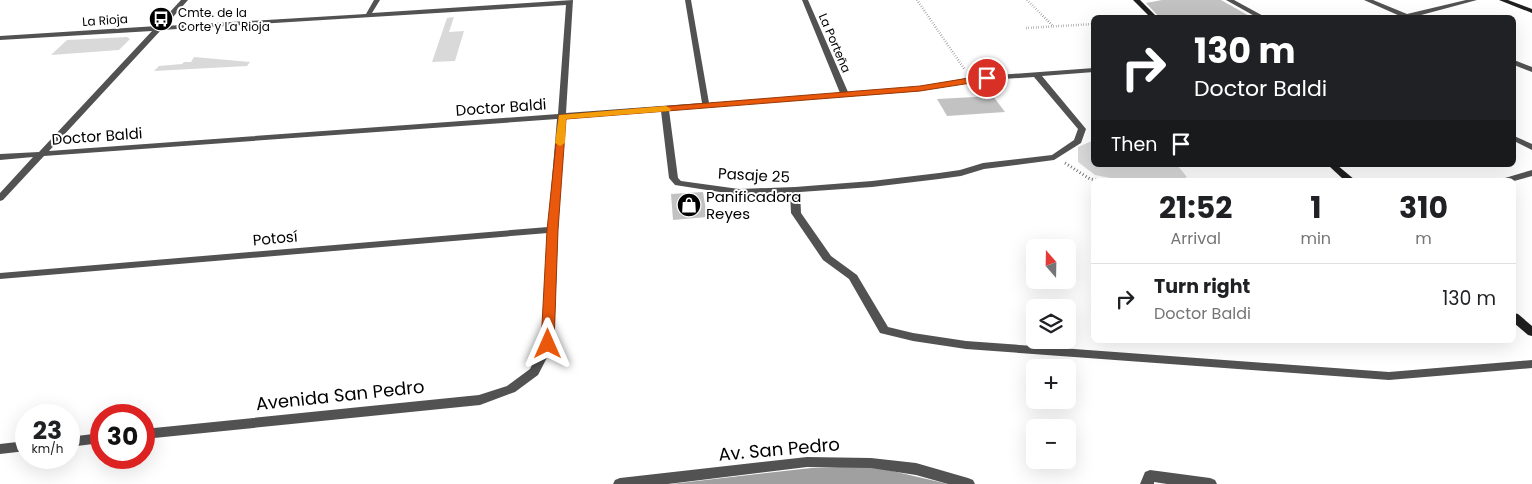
<!DOCTYPE html>
<html lang="en">
<head>
<meta charset="utf-8">
<style>
  body { margin:0; font-family:Poppins,sans-serif; background:#f2f2f2; color:#202124; height:100vh; display:flex; flex-direction:column; font-size:19px; white-space:nowrap }
  * { box-sizing:border-box; margin:0 }
  p { font-size:16px; color:#757577 }
  .icon { flex:none; width:28px; height:28px; fill:none; stroke:currentColor; stroke-width:2; stroke-linecap:round; stroke-linejoin:round }
  .map { position:relative; flex:1; overflow:hidden }
  .side { position:absolute; left:1091px; top:178px; width:425px; height:165px; display:flex; flex-direction:column; background:#fff; border-radius:8px; box-shadow:0 5px 20px #0002 }
  .side>* { flex:none }
  .hud { position:absolute; left:1091px; top:15px; width:425px; height:152px; border-radius:8px; box-shadow:0 5px 20px #0002; background:#202124; color:#fff; overflow:hidden }
  .needle { width:32px; rotate:340deg }
  .tools { position:absolute; left:1026px; top:239px; display:grid; gap:10px }
  .tools a { display:grid; place-items:center; width:50px; height:50px; border-radius:8px; background:#fff; box-shadow:0 5px 20px #0002; font-size:25px }
  .speed { position:absolute; left:15px; top:404px; display:flex; gap:10px; font-size:25px; font-weight:700; text-align:center }
  .speed>* { display:grid; place-content:center; width:65px; height:65px; border-radius:50%; background:#fff; box-shadow:0 5px 20px #0002; line-height:1 }
  .speed small { font-size:12px; font-weight:400 }
  .speed .limit { border:8px solid #d22; background:#fff; color:#111 }
  .pin { position:absolute; display:grid; place-items:center; width:42px; height:42px; color:#fff; margin:-21px; border:2px solid #fff; border-radius:50%; box-shadow:0 1px 5px #0007 }
  .me { position:absolute; width:55px; margin:-28px; rotate:0deg; stroke-linejoin:round; filter:drop-shadow(0 0 4px #0008) }
  .turn { display:flex; align-items:center; gap:18px; height:105px; padding:0 20px; font-size:22px }
  .turn .icon { width:65px; height:65px; stroke-width:2.5 }
  .turn b { display:block; font-size:35px; line-height:42px }
  .then { display:flex; align-items:center; height:48px; padding:0 20px; background:#0003; gap:10px; font-size:19px }
  .eta { display:flex; justify-content:space-evenly; align-items:center; height:85px; text-align:center }
  .eta b { font-size:30px; font-weight:700; line-height:35px }
  ul { padding:0; list-style:none }
  li { display:flex; align-items:center; gap:15px; height:70px; padding:0 20px; border-top:1px solid #e0e0e0 }
  li div { flex:1 }
  li b { display:block; font-size:19px }
  li em { font-style:normal }
  .map>svg:first-child { display:block }
</style>
</head>
<body>
<div class="map">
<svg width="1532" height="484" viewBox="0 0 1532 484">
  <rect width="100%" height="100%" fill="#fff"/>
  <!-- green -->
  <g fill="#d9d9d9">
    <path d="M454,17L449,32L464,31L455,61L432,62L447,18Z"/>
    <path d="M127,37L130,39L119,50L51,55L67,40Z"/>
    <path d="M194,57L250,62L247,66L154,71L159,66L182,64L184,62H191Z"/>
    <path d="M1094,140V165H1177L1187,177L1181,180H1121L1095,175L1078,162V147Z"/>
  </g>
  <!-- water -->
  <path fill="#a0a0a0" d="M871,466L948,484H671L811,468Z"/>
  <!-- building -->
  <g fill="#c2c2c2">
    <path d="M1162,0H1221L1253,18H1160L1146,3Z"/>
    <path d="M993,96L1005,112L947,116L937,99Z"/>
    <path d="M703,192L707,217L673,220L671,194Z"/>
  </g>
  <g fill="none" stroke-linecap="round" stroke-linejoin="round">
    <!-- path-far1 -->
    <g stroke="#747474" stroke-width="2.5" stroke-dasharray="0.5 2" stroke-linecap="butt">
      <path d="M917,0L965,70"/>
      <path d="M1027,0L1053,26"/>
      <path d="M1026,28L1094,24"/>
    </g>
    <!-- path -->
    <path stroke="#747474" stroke-width="3" stroke-dasharray="1 2.5" stroke-linecap="butt" d="M1065,163L1090,179L1097,180"/>
    <!-- lane -->
    <g fill="#525252" fill-rule="evenodd">
      <path d="M807,457L871,458L916,463L968,478L973,480L975,484H948L916,475L871,468L807,467L668,484H613L615,480L620,478Z"/>
      <path d="M1150,470L1210,478L1215,480L1217,484H1167L1154,482V484H1140L1145,472Z"/>
    </g>
    <!-- street -->
    <g fill="#525252" fill-rule="evenodd">
      <path d="M181,0H188L165,26L366,14L374,0H380L372,13L573,0L566,113L702,103L685,0H691L709,103L840,93L802,0H808L848,92L921,87L972,77L1094,68V72L1042,76L1086,129L1081,143L1054,160L984,169L961,176L939,179L872,187L800,192L801,213L831,256L857,275L888,327L913,333L966,341L1389,372L1532,360V368L1389,380L966,349L913,341L880,333L849,279L823,260L791,213L790,193L739,195L675,185L669,178L661,111L565,118L558,230L554,344L538,375L515,392L480,405L144,439V429L479,395L507,386L530,369L542,344L548,233L0,279V273L548,227L557,119L44,156L3,200L0,201V193L33,157L0,160V154L39,152L152,31L0,40V36L157,26ZM566,5L558,114L49,151L161,30ZM1034,77L1078,129L1074,140L1052,155L983,163L960,170L939,173L872,181L795,187L739,189L681,181L678,178L669,110L921,91L972,81Z"/>
      <path d="M1226,0H1234L1267,18H1258Z"/>
      <path d="M1364,0H1373L1407,14L1466,0H1477L1410,18H1397L1400,16Z"/>
      <path d="M1514,60L1532,67V72L1514,65Z"/>
      <path d="M1514,136L1532,144V150L1514,141Z"/>
      <path d="M1532,170V176L1514,181L1503,180L1505,178Z"/>
      <path d="M101,433V443L69,447V437Z"/>
      <path d="M26,441V451L0,454V444Z"/>
    </g>
    <!-- secondary -->
    <g fill="#1f1f1f" fill-rule="evenodd">
      <path d="M1133,0H1140L1158,18H1151Z"/>
      <path d="M1499,0H1508L1532,9V13Z"/>
      <path d="M1328,165H1337L1355,180H1344Z"/>
      <path d="M1514,313L1518,314L1532,326V336L1528,335L1514,323Z"/>
    </g>
  </g>
  <!-- route -->
  <path fill="#ea580c" stroke="#983908" d="M987,75L991,78L990,80L920,91L566,119L558,230L554,344L552,348H543L541,344L547,230L559,115L920,86Z"/>
  <!-- slow -->
  <path fill="#f59e0b" d="M666,106L671,109L670,111L566,119L565,143L560,146L555,143L559,115Z"/>
  <!-- icons -->
  <defs>
    <g id="bus-disc" transform="scale(1.25)"><circle r="9.5" fill="#000" stroke="#fff"/><path d="M-5-6H5V4H4V6H2V4H-2V6H-4V4H-5ZM-3.5-4V0h7V-4ZM-3.5 1.2v1.5H-2V1.2ZM2 1.2v1.5H3.5V1.2Z" fill="#fff"/></g>
    <g id="shop-disc" transform="scale(1.25)"><circle r="9.5" fill="#000" stroke="#fff"/><path d="M-5-2.5h2.3a2.7 3.5 0 0 1 5.4 0H5L5.5 6h-11ZM-1.5-2.5h3a1.5 2.3 0 0 0-3 0Z" fill="#fff"/></g>
  </defs>
  <g fill-rule="evenodd">
    <use href="#bus-disc" x="161" y="19"/>
    <use href="#shop-disc" x="689" y="205"/>
  </g>
  <g text-anchor="middle" dominant-baseline="central" stroke-width="4" stroke-linejoin="round" paint-order="stroke">
    <!-- far-poi labels -->
    <g font-size="12" fill="#000" stroke="#fff" text-anchor="start">
      <text x="178" y="12">Cmte. de la<tspan x="178" dy="14">Corte y La Rioja</tspan></text>
    </g>
    <!-- far-street labels -->
    <g font-size="12" fill="#000" stroke="#fff">
      <text transform="translate(105 20) rotate(-4)">La Rioja</text>
      <text transform="translate(835 43) rotate(67)">La Porteña</text>
    </g>
    <!-- street labels -->
    <g font-size="15" fill="#000" stroke="#fff">
      <text transform="translate(501 107) rotate(-4)">Doctor Baldi</text>
      <text transform="translate(97 136) rotate(-4)">Doctor Baldi</text>
      <text transform="translate(754 175) rotate(3)">Pasaje 25</text>
      <text transform="translate(275 238) rotate(-5)">Potosí</text>
    </g>
    <!-- poi labels -->
    <g font-size="15" fill="#000" stroke="#fff" text-anchor="start">
      <text x="706" y="196">Panificadora<tspan x="706" dy="17">Reyes</tspan></text>
    </g>
    <!-- near-street labels -->
    <g font-size="18" fill="#000" stroke="#fff">
      <text transform="translate(340 395) rotate(-6)">Avenida San Pedro</text>
      <text transform="translate(779 449) rotate(-5)">Av. San Pedro</text>
    </g>
  </g>
</svg>
<div class="tools">
<a><svg class="needle" viewBox="-14 -14 28 28"><path d="M0-13l5 13h-10z" fill="#e53935"/><path d="M0 13l5-13h-10z" fill="#757577"/></svg></a>
<a><svg class="icon" aria-label="layers" viewBox="0 0 24 24"><path d="M12 4l9 5-9 5-9-5zM3 14l9 5 9-5"/></svg></a>
<a>+</a>
<a>−</a>
</div>
<div class="speed"><div>23<small>km/h</small></div><div class="limit">30</div></div>
<div class="pin" style="left:987px;top:78px;background:#d93025"><svg class="icon" aria-label="arrive" viewBox="0 0 24 24"><path d="M6 21V4h12l-3 4 3 4H6"/></svg></div>
<svg class="me" style="left:548px;top:344px" viewBox="-20 -20 40 40"><path d="M0-17L14 15 0 8-14 15z" fill="#ea580c" stroke="#fff" stroke-width="4"/></svg>
<div class="hud">
<div class="turn"><svg class="icon" aria-label="right" viewBox="0 0 24 24"><path d="M7 20v-9h11M14 6l5 5-5 5"/></svg><div><b>130 m</b>Doctor Baldi</div></div>
<div class="then">Then<svg class="icon" aria-label="arrive" viewBox="0 0 24 24"><path d="M6 21V4h12l-3 4 3 4H6"/></svg></div>
</div>
<section class="side">
<div class="eta">
<div><b>21:52</b><p>Arrival</p></div>
<div><b>1</b><p>min</p></div>
<div><b>310</b><p>m</p></div>
</div>
<ul>
<li><svg class="icon" aria-label="right" viewBox="0 0 24 24"><path d="M7 20v-9h11M14 6l5 5-5 5"/></svg><div><b>Turn right</b><p>Doctor Baldi</p></div><em>130 m</em></li>
</ul>
</section>
</div>
</body>
</html>
